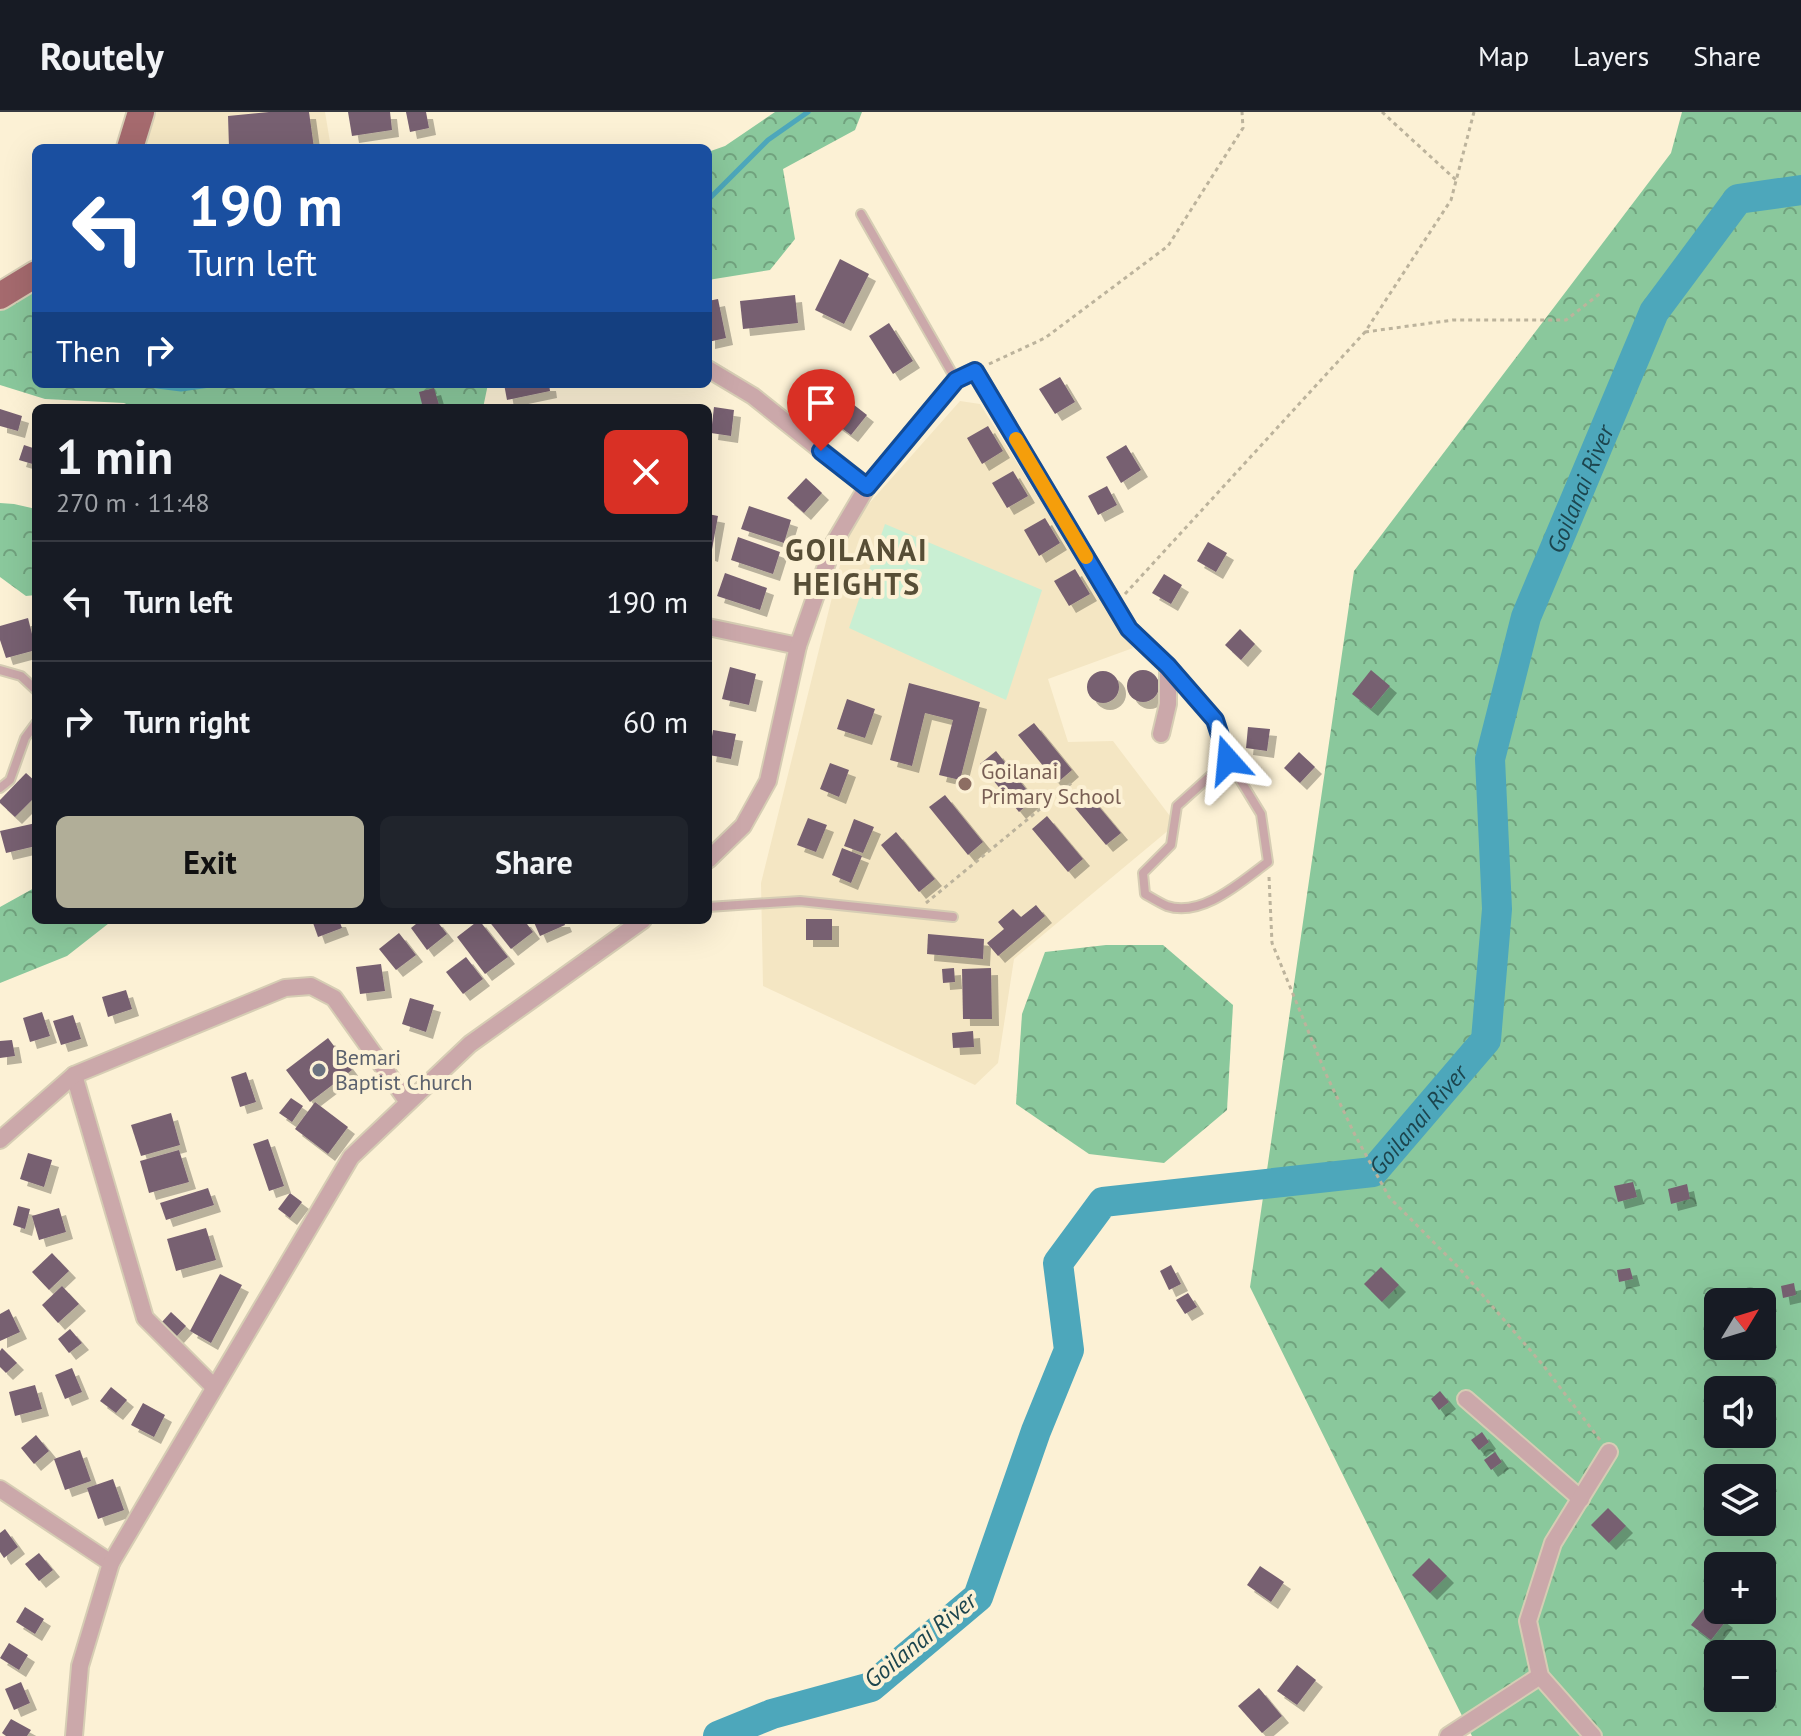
<!DOCTYPE html>
<html lang="en">
<head>
<meta charset="utf-8">
<style>
  body { margin:0; font-family:"PT Sans",sans-serif; background:#20242c; color:#f1f3f6; height:100vh; display:flex; flex-direction:column; font-size:30px; white-space:nowrap }
  * { box-sizing:border-box; margin:0 }
  p { font-size:26px; color:#9ea1a6 }
  .icon { flex:none; width:44px; height:44px; fill:none; stroke:currentColor; stroke-width:2; stroke-linecap:round; stroke-linejoin:round }
  .map { position:relative; flex:1; overflow:hidden }
  .side { position:absolute; left:32px; top:292px; width:680px; height:520px; display:flex; flex-direction:column; background:#171b24; border-radius:12px; box-shadow:0 8px 32px #0002 }
  .side>* { flex:none }
  .top-card { position:absolute; left:32px; top:32px; width:680px; height:244px; border-radius:12px; box-shadow:0 8px 32px #0002; background:#1a4fa0; color:#fff; overflow:hidden }
  .needle { width:52px; rotate:52deg }
  .buttons { position:absolute; left:1704px; top:1176px; display:grid; gap:16px }
  .buttons a { display:grid; place-items:center; width:72px; height:72px; border-radius:12px; background:#171b24; box-shadow:0 8px 32px #0002; font-size:40px }
  .pin { position:absolute; display:grid; place-items:center; width:68px; height:68px; color:#fff; margin:-82px -34px; border-radius:50% 50% 50% 0; rotate:-45deg; box-shadow:0 0 8px #0007 }
  .pin .icon { rotate:45deg }
  .me { position:absolute; width:88px; margin:-44px; rotate:342deg; stroke-linejoin:round; filter:drop-shadow(0 0 6px #0008) }
  .turn { display:flex; align-items:center; gap:28px; height:168px; padding:0 24px; font-size:36px }
  .turn .icon { width:104px; height:104px; stroke-width:2.5 }
  .turn b { display:block; font-size:56px; line-height:68px }
  .then { display:flex; align-items:center; height:76px; padding:0 24px; background:#0003; gap:16px; font-size:30px }
  .round { display:grid; place-items:center; flex:none; width:84px; height:84px; border-radius:12px; background:#20242c }
  .headline { display:flex; align-items:center; justify-content:space-between; height:136px; padding:0 24px }
  h1 { font-size:48px; font-weight:800; line-height:60px }
  .primary-button { display:flex; gap:16px; margin-top:auto; padding:16px 24px }
  .primary-button a { flex:1; height:92px; border-radius:12px; background:#b1ae98; color:#111; font-size:32px; font-weight:800; line-height:92px; text-align:center }
  .primary-button a+a { background:#20242c; color:#f1f3f6 }
  ul { padding:0; list-style:none }
  li { display:flex; align-items:center; gap:24px; height:120px; padding:0 24px; border-top:2px solid #363941 }
  li div { flex:1 }
  li b { display:block; font-size:30px }
  li em { font-style:normal }
  header { display:flex; align-items:center; gap:48px; box-sizing:border-box; height:112px; padding:0 40px; background:#171b24; border-bottom:2px solid #363941 }
  header strong { font-size:38px }
  nav { display:flex; gap:44px; margin-inline-start:auto; font-size:28px }
  .map>svg:first-child { display:block }
</style>
</head>
<body>
<header>
<strong>Routely</strong>
<nav><a>Map</a><a>Layers</a><a>Share</a></nav>
</header>
<div class="map">
<svg width="1801" height="1624" viewBox="0 0 1801 1624">
  <defs>
    <pattern id="forest-crowns" width="20" height="18" patternUnits="userSpaceOnUse" patternTransform="scale(2)"><rect width="20" height="18" fill="#8ac89c"/><path d="M2 6a3 3 0 1 1 6 0M12 15a3 3 0 1 1 6 0" fill="none" stroke="#71a27e"/></pattern>
    <filter id="shadow"><feDropShadow dx="7" dy="7" stdDeviation="0" flood-color="#0004"/></filter>
  </defs>
  <rect width="100%" height="100%" fill="#fcf1d5"/>
  <!-- built -->
  <g fill="#f4e6c3">
    <path d="M151,0H325L331,36H143Z"/>
    <path d="M960,289L980,292L1133,536L1048,567L1068,630L1113,629L1176,712L1014,847L998,951L975,973L763,874L761,771L850,413Z"/>
  </g>
  <!-- forest -->
  <g fill="url(#forest-crowns)" fill-rule="evenodd">
    <path d="M775,0H862L855,18L783,57L795,127L770,158L708,168V40L725,34Z"/>
    <path d="M1682,0H1801V1624H1472L1250,1175L1354,459L1671,41ZM1718,1190H1762V1234H1718ZM1718,1278H1762V1322H1718ZM1718,1366H1762V1410H1718ZM1718,1454H1762V1498H1718ZM1718,1542H1762V1586H1718Z"/>
    <path d="M36,176V272H488L483,296H135L124,291L45,287L0,273V198Z"/>
    <path d="M0,391L14,392L36,397V483L26,484L0,465Z"/>
    <path d="M36,775V808H113L67,844L0,871V795Z"/>
    <path d="M1106,833H1163L1233,893L1227,998L1164,1051L1089,1042L1016,992L1022,902L1045,840Z"/>
  </g>
  <!-- garden -->
  <path fill="#c9efd3" d="M885,412L1042,478L1006,588L849,516Z"/>
  <g fill="none" stroke-linecap="round" stroke-linejoin="round">
    <!-- stream -->
    <g stroke="#4da7bb" stroke-width="5">
      <path d="M708,88L768,28L808,0"/>
      <path d="M141,272L181,277L217,272"/>
    </g>
    <!-- river -->
    <path stroke="#4da7bb" stroke-width="30" id="s1" d="M718,1624L772,1602L871,1575L978,1485L1036,1319L1069,1238L1058,1151L1103,1090L1373,1060L1486,928L1497,797L1490,647L1526,505L1654,200L1738,87L1801,78"/>
  </g>
  <!-- building -->
  <g fill="#776071" filter="url(#shadow)">
    <path d="M269,0H309L314,36H229L228,4Z"/>
    <path d="M348,0H390L392,18L352,24Z"/>
    <path d="M406,0H426L429,16L410,20Z"/>
    <path d="M840,147L869,162L844,212L815,198Z"/>
    <path d="M795,183L798,211L743,217L740,189Z"/>
    <path d="M718,187L726,226L708,230V189Z"/>
    <path d="M889,211L913,249L893,262L869,224Z"/>
    <path d="M1060,265L1075,290L1055,302L1039,277Z"/>
    <path d="M504,272H549L550,279L507,288Z"/>
    <path d="M434,276L440,296H423L419,280Z"/>
    <path d="M840,282L867,303L851,323L824,303Z"/>
    <path d="M714,295L734,298L731,324L711,321Z"/>
    <path d="M0,297L22,304L18,319L0,314Z"/>
    <path d="M988,314L1003,339L982,352L967,326Z"/>
    <path d="M24,333L36,337V353L19,348Z"/>
    <path d="M1126,333L1141,358L1121,371L1106,345Z"/>
    <path d="M1013,359L1028,384L1007,396L992,371Z"/>
    <path d="M806,366L822,381L804,401L787,386Z"/>
    <path d="M1107,374L1117,393L1098,403L1088,384Z"/>
    <path d="M749,394L791,408L784,431L741,417Z"/>
    <path d="M708,402L718,404L711,443L708,442Z"/>
    <path d="M1045,406L1060,431L1039,444L1024,418Z"/>
    <path d="M738,425L780,440L773,462L731,448Z"/>
    <path d="M1208,430L1227,441L1216,460L1197,449Z"/>
    <path d="M1075,457L1090,482L1069,494L1054,469Z"/>
    <path d="M725,461L767,476L760,498L717,484Z"/>
    <path d="M1164,462L1182,473L1171,492L1152,481Z"/>
    <path d="M28,506L36,538L6,546L0,528V514Z"/>
    <path d="M1240,517L1255,532L1241,548L1225,533Z"/>
    <path d="M730,555L756,562L749,593L722,587Z"/>
    <circle cx="1143" cy="574" r="16"/>
    <path d="M1371,558L1390,574L1371,597L1352,582Z"/>
    <circle cx="1103" cy="575" r="16"/>
    <path d="M909,571L980,590L960,668L939,663L953,608L925,601L912,654L890,648Z"/>
    <path d="M847,587L875,597L865,626L837,617Z"/>
    <path d="M1034,611L1072,658L1057,671L1018,623Z"/>
    <path d="M1248,615L1270,617L1267,639L1246,636Z"/>
    <path d="M713,618L736,622L731,647L709,643Z"/>
    <path d="M996,639L1034,687L1019,700L980,652Z"/>
    <path d="M1299,640L1315,655L1300,671L1284,656Z"/>
    <path d="M830,651L849,658L839,685L820,677Z"/>
    <path d="M26,661L36,670V684L15,705L0,691V688Z"/>
    <path d="M1085,678L1121,721L1106,733L1070,690Z"/>
    <path d="M945,683L983,730L968,743L929,695Z"/>
    <path d="M1047,704L1083,747L1068,760L1032,717Z"/>
    <path d="M808,706L827,713L816,740L797,733Z"/>
    <path d="M854,707L874,715L863,741L844,734Z"/>
    <path d="M36,711V734L6,741L0,719Z"/>
    <path d="M896,720L935,767L919,780L881,733Z"/>
    <path d="M842,736L862,744L851,771L832,763Z"/>
    <path d="M1036,793L1045,804L998,844L987,831L1004,817L998,810L1013,797L1021,805Z"/>
    <rect x="806" y="807" width="26" height="21"/>
    <path d="M312,808H339L342,816L318,825Z"/>
    <path d="M421,808H436L447,822L427,838L411,816Z"/>
    <path d="M479,808L508,845L485,862L457,825Z"/>
    <path d="M488,808H524L533,820L511,837Z"/>
    <path d="M533,808H563L565,813L540,824Z"/>
    <path d="M399,821L416,843L396,858L379,837Z"/>
    <path d="M928,822L984,827L983,847L927,842Z"/>
    <path d="M466,845L483,867L463,882L446,860Z"/>
    <path d="M381,852L385,879L360,882L356,855Z"/>
    <path d="M954,856L955,870L943,871L942,857Z"/>
    <path d="M991,856L992,907H963L962,857Z"/>
    <path d="M126,878L132,897L108,905L102,885Z"/>
    <path d="M410,886L434,893L426,920L402,912Z"/>
    <path d="M42,900L50,924L30,930L23,906Z"/>
    <path d="M73,903L81,927L61,933L53,909Z"/>
    <path d="M973,919L974,935L953,936L952,921Z"/>
    <path d="M328,926L352,958L310,990L286,958Z"/>
    <path d="M12,928L15,944L0,946V929Z"/>
    <path d="M246,960L256,990L240,995L231,965Z"/>
    <path d="M291,986L303,994L292,1010L279,1001Z"/>
    <path d="M315,990L348,1015L328,1042L295,1017Z"/>
    <path d="M171,1001L180,1033L141,1044L131,1013Z"/>
    <path d="M268,1027L284,1074L269,1079L253,1032Z"/>
    <path d="M179,1038L189,1070L149,1081L140,1049Z"/>
    <path d="M28,1041L52,1048L44,1075L20,1067Z"/>
    <path d="M1633,1070L1637,1085L1618,1090L1614,1074Z"/>
    <path d="M1687,1072L1690,1087L1671,1092L1668,1077Z"/>
    <path d="M208,1076L214,1093L166,1108L160,1091Z"/>
    <path d="M290,1081L302,1090L290,1106L278,1097Z"/>
    <path d="M18,1094L30,1097L25,1117L13,1113Z"/>
    <path d="M59,1096L66,1120L39,1128L32,1104Z"/>
    <path d="M206,1116L216,1148L176,1159L167,1127Z"/>
    <path d="M52,1141L69,1159L49,1178L32,1160Z"/>
    <path d="M1171,1153L1181,1172L1169,1178L1160,1159Z"/>
    <path d="M1381,1155L1399,1173L1382,1190L1364,1172Z"/>
    <path d="M1630,1156L1633,1167L1619,1170L1617,1158Z"/>
    <path d="M220,1162L242,1173L211,1231L190,1219Z"/>
    <path d="M1794,1171L1796,1183L1783,1186L1781,1174Z"/>
    <path d="M62,1174L79,1192L58,1211L42,1193Z"/>
    <path d="M1188,1181L1197,1195L1185,1202L1176,1188Z"/>
    <path d="M9,1197L20,1220L0,1229V1202Z"/>
    <path d="M171,1200L186,1214L176,1225L161,1211Z"/>
    <path d="M70,1217L82,1231L69,1241L58,1227Z"/>
    <path d="M2,1236L17,1251L6,1261L0,1255V1239Z"/>
    <path d="M72,1256L82,1280L65,1287L55,1263Z"/>
    <path d="M35,1273L42,1297L15,1304L9,1280Z"/>
    <path d="M111,1275L127,1288L116,1301L100,1289Z"/>
    <path d="M1440,1279L1449,1290L1439,1298L1431,1287Z"/>
    <path d="M143,1291L165,1303L154,1325L131,1313Z"/>
    <path d="M1482,1320L1489,1330L1479,1338L1471,1328Z"/>
    <path d="M36,1323L49,1339L34,1352L21,1336Z"/>
    <path d="M80,1338L91,1369L65,1378L54,1347Z"/>
    <path d="M1495,1340L1502,1350L1491,1358L1484,1348Z"/>
    <path d="M113,1367L124,1398L98,1407L87,1376Z"/>
    <path d="M1608,1396L1626,1414L1609,1431L1591,1413Z"/>
    <path d="M5,1417L18,1435L4,1446L0,1440V1421Z"/>
    <path d="M39,1441L53,1458L39,1469L25,1452Z"/>
    <path d="M1429,1446L1447,1464L1430,1481L1412,1463Z"/>
    <path d="M1260,1454L1284,1470L1271,1490L1247,1473Z"/>
    <path d="M1706,1494L1726,1509L1711,1528L1691,1513Z"/>
    <path d="M25,1495L44,1507L35,1522L16,1510Z"/>
    <path d="M9,1531L28,1543L19,1558L0,1546Z"/>
    <path d="M1297,1553L1316,1568L1297,1593L1277,1579Z"/>
    <path d="M21,1570L30,1591L14,1598L5,1577Z"/>
    <path d="M1259,1576L1282,1604L1262,1621L1238,1594Z"/>
    <path d="M11,1607L31,1618L27,1624H6L2,1621Z"/>
  </g>
  <g fill="none" stroke-linecap="round" stroke-linejoin="round">
    <!-- service casing -->
    <g stroke="#d6cdb4" stroke-width="12">
      <g id="service">
        <path d="M861,102L956,268"/>
        <path d="M1170,556L1215,608L1228,648L1261,702L1268,750C1242,769 1202,806 1167,794C1160,791 1152,786 1145,782L1143,761L1171,733L1177,694L1228,648"/>
        <path d="M0,558L21,564L36,578"/>
        <path d="M0,676L10,668L25,626L36,611"/>
        <path d="M708,795L800,789L953,805"/>
      </g>
    </g>
    <!-- minor casing -->
    <g stroke="#d6cdb4" stroke-width="20">
      <g id="minor">
        <path d="M708,257L753,284L867,375"/>
        <path d="M708,515L798,534"/>
        <path d="M708,748L743,714L768,669L798,534L834,431L867,375L956,268L975,259L1129,517L1168,554V592L1161,622"/>
        <path d="M74,963L145,1206L214,1275"/>
        <path d="M0,1028L74,963L285,876L311,874L334,886L408,990"/>
        <path d="M1466,1287L1581,1387"/>
        <path d="M0,1377L111,1451L80,1554L74,1624"/>
        <path d="M111,1451L351,1045L470,932L643,808"/>
        <path d="M1448,1624L1540,1564"/>
        <path d="M1593,1624L1540,1564L1528,1509L1553,1431L1609,1340"/>
      </g>
    </g>
    <!-- primary casing -->
    <g stroke="#d6cdb4" stroke-width="30">
      <g id="primary">
        <path d="M130,36L141,0"/>
        <path d="M0,184L36,162"/>
      </g>
    </g>
    <!-- path -->
    <g stroke="#bcb39c" stroke-width="3" stroke-dasharray="4 4" stroke-linecap="butt">
      <path d="M1382,0L1456,68"/>
      <path d="M1365,220L1453,208H1566L1602,180"/>
      <path d="M989,252L1045,226L1168,134L1243,16L1242,0"/>
      <path d="M1125,482L1365,220L1451,88L1474,0"/>
      <path d="M1269,765L1272,831L1325,960L1355,1023L1389,1085L1460,1157L1543,1253L1600,1328"/>
      <path d="M926,791L1074,669"/>
    </g>
    <!-- service -->
    <use href="#service" stroke="#cba8aa" stroke-width="8"/>
    <!-- minor -->
    <use href="#minor" stroke="#cba8aa" stroke-width="16"/>
    <!-- primary -->
    <use href="#primary" stroke="#a56a6e" stroke-width="26"/>
  </g>
  <g fill="none" stroke-linecap="round" stroke-linejoin="round">
    <!-- route casing -->
    <g stroke="#114b97" stroke-width="20">
      <path id="route" d="M821,339L867,375L956,268L975,259L1129,517L1168,554L1215,608L1228,648"/>
    </g>
    <!-- route -->
    <use href="#route" stroke="#1a73e8" stroke-width="14"/>
    <!-- slow -->
    <path stroke="#f59e0b" stroke-width="14" d="M1016,327L1086,445"/>
  </g>
  <!-- markers -->
  <circle fill="#8d6e63" stroke="#fcf1d5" stroke-width="3" cx="965" cy="672" r="8"/>
  <circle fill="#6b7280" stroke="#fcf1d5" stroke-width="3" cx="319" cy="958" r="8"/>
  <g text-anchor="middle" dominant-baseline="central" stroke-width="8" stroke-linejoin="round" paint-order="stroke">
    <!-- education labels -->
    <g font-size="22" fill="#785e54" stroke="#fcf1d5" text-anchor="start">
      <text x="981" y="659">Goilanai<tspan x="981" dy="25">Primary School</tspan></text>
    </g>
    <!-- worship labels -->
    <g font-size="22" fill="#5b616d" stroke="#fcf1d5" text-anchor="start">
      <text x="335" y="945">Bemari<tspan x="335" dy="25">Baptist Church</tspan></text>
    </g>
    <!-- water labels -->
    <g font-size="24" font-style="italic" fill="#1c454e" stroke="#fcf1d5">
      <text stroke="none"><textPath href="#s1" startOffset="1740">Goilanai River</textPath></text>
      <text stroke="none"><textPath href="#s1" startOffset="1068">Goilanai River</textPath></text>
      <text transform="translate(920 1528) rotate(-39)">Goilanai River</text>
    </g>
    <!-- district labels -->
    <g font-size="30" font-weight="bold" letter-spacing="2" fill="#574e36" stroke="#fcf1d5">
      <text x="857" y="437">GOILANAI<tspan x="857" dy="34">HEIGHTS</tspan></text>
    </g>
  </g>
</svg>
<div class="buttons">
<a><svg class="needle" viewBox="-14 -14 28 28"><path d="M0-13l5 13h-10z" fill="#e53935"/><path d="M0 13l5-13h-10z" fill="#9ea1a6"/></svg></a>
<a><svg class="icon" aria-label="sound" viewBox="0 0 24 24"><path d="M4 9h4l5-4v14l-5-4H4zM17 9q2 3 0 6"/></svg></a>
<a><svg class="icon" aria-label="layers" viewBox="0 0 24 24"><path d="M12 4l9 5-9 5-9-5zM3 14l9 5 9-5"/></svg></a>
<a>+</a>
<a>−</a>
</div>
<div class="pin" style="left:821px;top:339px;background:#d93025"><svg class="icon" aria-label="arrive" viewBox="0 0 24 24"><path d="M6 21V4h12l-3 4 3 4H6"/></svg></div>
<svg class="me" style="left:1228px;top:648px" viewBox="-20 -20 40 40"><path d="M0-17L14 15 0 8-14 15z" fill="#1a73e8" stroke="#fff" stroke-width="4"/></svg>
<div class="top-card">
<div class="turn"><svg class="icon" aria-label="left" viewBox="0 0 24 24"><path d="M17 20v-9H6M10 6l-5 5 5 5"/></svg><div><b>190 m</b>Turn left</div></div>
<div class="then">Then<svg class="icon" aria-label="right" viewBox="0 0 24 24"><path d="M7 20v-9h11M14 6l5 5-5 5"/></svg></div>
</div>
<section class="side">
<div class="headline"><div><h1>1 min</h1><p>270 m · 11:48</p></div><a class="round" style="background:#d93025;color:#fff"><svg class="icon" aria-label="close" viewBox="0 0 24 24"><path d="M6 6l12 12M18 6L6 18"/></svg></a></div>
<ul>
<li><svg class="icon" aria-label="left" viewBox="0 0 24 24"><path d="M17 20v-9H6M10 6l-5 5 5 5"/></svg><div><b>Turn left</b></div><em>190 m</em></li>
<li><svg class="icon" aria-label="right" viewBox="0 0 24 24"><path d="M7 20v-9h11M14 6l5 5-5 5"/></svg><div><b>Turn right</b></div><em>60 m</em></li>
</ul>
<div class="primary-button"><a>Exit</a><a>Share</a></div>
</section>
</div>
</body>
</html>
